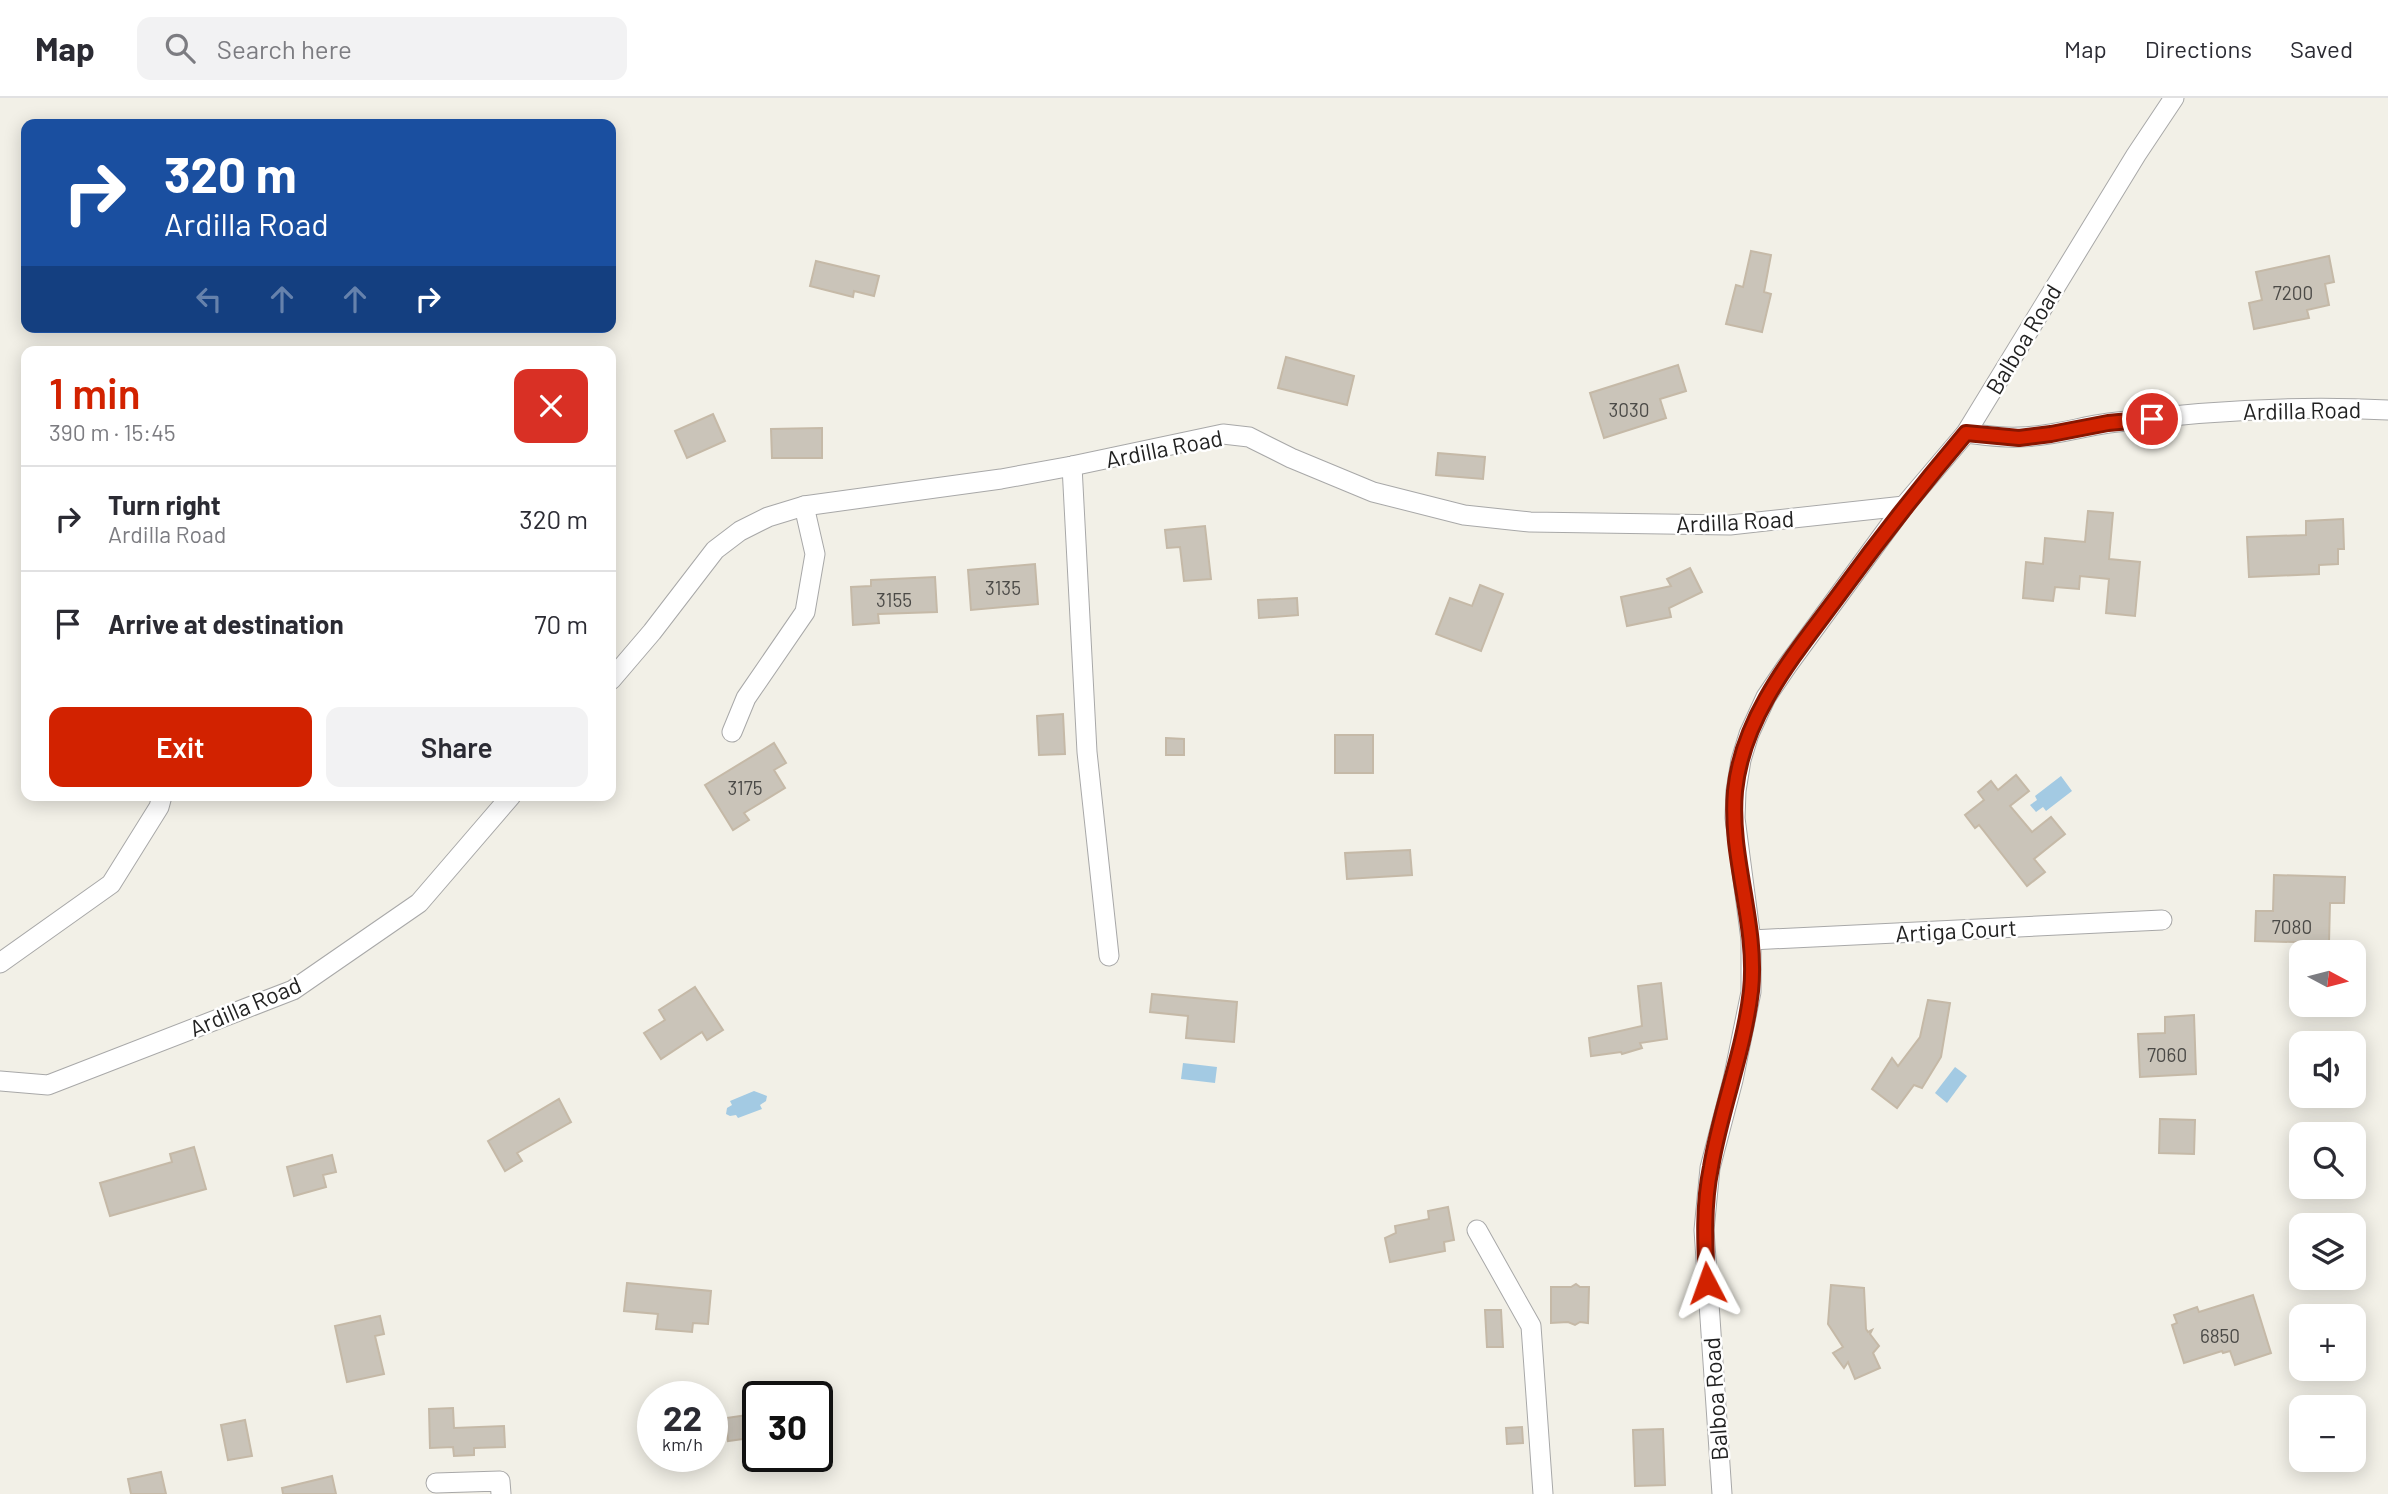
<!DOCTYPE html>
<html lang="en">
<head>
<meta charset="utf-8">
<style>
  body { margin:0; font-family:Barlow,sans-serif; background:#f2f2f3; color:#2b2b33; height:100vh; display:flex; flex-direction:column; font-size:26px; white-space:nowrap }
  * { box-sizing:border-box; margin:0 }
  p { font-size:23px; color:#7c7c81 }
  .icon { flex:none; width:38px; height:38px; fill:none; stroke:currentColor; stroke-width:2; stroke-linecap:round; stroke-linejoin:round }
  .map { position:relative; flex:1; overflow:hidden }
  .sheet { position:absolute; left:21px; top:248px; width:595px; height:455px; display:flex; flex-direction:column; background:#fff; border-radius:14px; box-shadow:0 4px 18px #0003 }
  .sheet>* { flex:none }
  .hud { position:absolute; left:21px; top:21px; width:595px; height:214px; border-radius:14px; box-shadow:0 4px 18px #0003; background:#1a4fa0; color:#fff; overflow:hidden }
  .needle { width:46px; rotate:97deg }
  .buttons { position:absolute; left:2289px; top:842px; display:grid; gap:14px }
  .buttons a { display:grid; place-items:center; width:77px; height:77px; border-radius:14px; background:#fff; box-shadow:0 4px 18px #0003; font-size:35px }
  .speed { position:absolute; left:637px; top:1283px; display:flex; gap:14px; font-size:35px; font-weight:700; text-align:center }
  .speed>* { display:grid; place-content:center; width:91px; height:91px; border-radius:50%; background:#fff; box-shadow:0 4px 18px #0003; line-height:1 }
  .speed small { font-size:18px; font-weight:400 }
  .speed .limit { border:4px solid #111; border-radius:10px; background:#fff; color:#111 }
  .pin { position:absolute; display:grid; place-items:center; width:60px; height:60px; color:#fff; margin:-30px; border:4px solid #fff; border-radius:50%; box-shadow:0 2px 7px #0007 }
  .me { position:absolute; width:77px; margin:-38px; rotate:356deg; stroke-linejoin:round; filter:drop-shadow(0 0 5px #0008) }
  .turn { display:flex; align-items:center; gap:24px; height:147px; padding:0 28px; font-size:32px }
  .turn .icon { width:91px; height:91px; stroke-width:2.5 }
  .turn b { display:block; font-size:49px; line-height:60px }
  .lanes { display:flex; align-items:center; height:66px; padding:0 28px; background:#0003; justify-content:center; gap:35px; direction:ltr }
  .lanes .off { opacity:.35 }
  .round { display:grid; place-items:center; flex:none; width:74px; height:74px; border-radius:14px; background:#f2f2f3 }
  .overview { display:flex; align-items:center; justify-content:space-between; height:119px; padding:0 28px }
  h1 { font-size:42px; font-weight:600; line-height:52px; color:#d22200 }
  .action { display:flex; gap:14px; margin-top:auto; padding:14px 28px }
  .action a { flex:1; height:80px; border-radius:14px; background:#d22200; color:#fff; font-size:28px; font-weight:600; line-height:80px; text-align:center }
  .action a+a { background:#f2f2f3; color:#2b2b33 }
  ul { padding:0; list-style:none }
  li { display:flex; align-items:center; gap:21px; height:105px; padding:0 28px; border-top:2px solid #e1e1e2 }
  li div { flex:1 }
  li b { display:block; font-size:26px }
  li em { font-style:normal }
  header { display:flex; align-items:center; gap:42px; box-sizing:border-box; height:98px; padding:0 35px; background:#fff; border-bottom:2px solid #e1e1e2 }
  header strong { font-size:33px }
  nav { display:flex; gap:38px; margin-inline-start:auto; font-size:24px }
  .search { width:490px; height:63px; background:#f2f2f3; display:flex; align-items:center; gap:18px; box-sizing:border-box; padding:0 24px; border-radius:14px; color:#7c7c81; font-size:26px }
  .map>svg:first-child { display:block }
</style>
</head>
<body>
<header>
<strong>Map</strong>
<div class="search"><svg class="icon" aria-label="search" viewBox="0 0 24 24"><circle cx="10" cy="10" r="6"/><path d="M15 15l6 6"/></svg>Search here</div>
<nav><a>Map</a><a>Directions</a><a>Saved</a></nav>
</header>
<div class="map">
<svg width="2388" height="1396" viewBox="0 0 2388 1396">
  <rect width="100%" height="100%" fill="#f2f0e7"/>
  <!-- water -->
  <g fill="#a3cae3">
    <path d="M2061,678L2072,693L2046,713L2043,709L2036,714L2030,707L2037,702L2035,698Z"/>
    <path d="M1183,965L1217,969L1215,985L1181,981Z"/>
    <path d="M1955,969L1967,978L1947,1005L1935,995Z"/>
    <path d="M754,993L767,998L766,1003L760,1007L762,1011L738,1020L736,1017L730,1018L726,1016L727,1010L732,1007L730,1003Z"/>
  </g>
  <!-- building -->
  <g fill="#cac4b9" stroke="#c5b9a7" stroke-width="2">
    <path d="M1751,153L1771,157L1764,194L1771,196L1762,234L1726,226L1736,187L1743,189Z"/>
    <path d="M2329,158L2334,184L2325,186L2329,207L2307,212L2309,220L2254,231L2249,205L2262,202L2256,174Z"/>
    <path d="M816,163L879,178L874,198L854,193L853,199L810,188Z"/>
    <path d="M1286,259L1354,278L1347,307L1278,290Z"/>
    <path d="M1678,267L1686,293L1660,301L1666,320L1604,340L1590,295Z"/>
    <path d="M713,316L725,343L687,360L675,333Z"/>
    <path d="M822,330V360H772L771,331Z"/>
    <path d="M1438,355L1485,359L1483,381L1436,377Z"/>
    <path d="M2088,413L2113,415L2109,461L2140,464L2135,518L2106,515L2109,481L2080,478L2079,491L2055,489L2053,503L2023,500L2026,464L2043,466L2045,440L2085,444Z"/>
    <path d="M2343,421L2344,451H2338V466L2319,467V476L2249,479L2247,439L2306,437V423Z"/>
    <path d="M1205,428L1211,481L1184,483L1180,449L1167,450L1165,432Z"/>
    <path d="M1035,466L1038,506L971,512L968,472Z"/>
    <path d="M1690,470L1702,494L1669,510L1671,519L1627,528L1621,499L1671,488L1667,481Z"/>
    <path d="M935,479L937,514L878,516L879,525L853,527L851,489L871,488V482Z"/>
    <path d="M1480,487L1503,496L1481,553L1436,536L1450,500L1472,508Z"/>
    <path d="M1297,500L1298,517L1259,520L1258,502Z"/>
    <path d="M1063,616L1065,656L1039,657L1037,618Z"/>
    <rect x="1335" y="637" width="38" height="38"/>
    <path d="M1166,640L1184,641V657H1166Z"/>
    <path d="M774,645L786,665L774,672L785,690L744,715L749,722L733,732L705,687Z"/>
    <path d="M2016,677L2029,693L2010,708L2032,734L2051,719L2065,736L2034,761L2045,774L2027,788L1979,727L1975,730L1965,717L1984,702L1978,694L1991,683L1998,692Z"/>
    <path d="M1410,752L1412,777L1347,781L1345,755Z"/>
    <path d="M2274,777L2345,779L2344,805H2330L2329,845L2255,843L2256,813H2273Z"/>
    <path d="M1661,885L1667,941L1640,945L1642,950L1622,956L1621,954L1591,958L1589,940L1642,928L1638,888Z"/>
    <path d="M695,889L723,932L707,942L702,934L661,961L644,935L665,922L659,912Z"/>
    <path d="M1152,896L1237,904L1234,944L1186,940L1188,918L1150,914Z"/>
    <path d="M1928,902L1950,905L1941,959L1922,990L1914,987L1897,1010L1872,991L1892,960L1898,968L1920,939Z"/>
    <path d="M2194,917L2196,976L2140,979L2138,936L2165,935V919Z"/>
    <path d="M559,1001L571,1024L517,1055L522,1063L505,1073L488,1043Z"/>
    <path d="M2160,1021L2195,1022L2194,1056L2159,1055Z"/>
    <path d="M194,1049L206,1091L110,1118L100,1085L172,1064L170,1056Z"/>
    <path d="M332,1057L336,1074L323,1077L326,1089L294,1098L287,1069Z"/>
    <path d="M1448,1109L1454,1142L1444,1144L1445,1153L1390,1164L1385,1140L1396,1135L1395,1128L1429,1121L1428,1113Z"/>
    <path d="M627,1185L711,1193L708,1226L693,1225L692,1234L656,1231L658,1216L624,1213Z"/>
    <path d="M1576,1186L1580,1189H1589L1588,1225L1580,1224L1575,1227L1568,1224L1551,1225V1189H1571Z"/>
    <path d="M1831,1187L1864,1190L1866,1231L1868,1234L1872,1232L1870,1236L1879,1248L1873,1255L1880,1270L1855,1281L1848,1264L1844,1270L1833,1255L1843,1249L1828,1226Z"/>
    <path d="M2253,1197L2271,1255L2235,1267L2230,1253L2223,1255L2222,1253L2184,1265L2172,1227L2177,1225L2174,1217L2197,1209L2199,1214Z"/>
    <path d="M1485,1212H1501L1503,1249H1487Z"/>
    <path d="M380,1218L384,1236L375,1238L384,1276L347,1284L335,1228Z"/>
    <path d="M453,1310L454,1330L504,1328L505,1349L474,1350V1357L454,1358L453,1349L430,1350L429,1311Z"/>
    <path d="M748,1317L751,1340L728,1343L726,1320Z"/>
    <path d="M245,1322L252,1358L228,1362L221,1327Z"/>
    <path d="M1522,1329L1523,1345L1507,1346L1506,1330Z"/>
    <path d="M1663,1331L1665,1387L1635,1388L1633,1332Z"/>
    <path d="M161,1374L166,1396H131L128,1381Z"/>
    <path d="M332,1378L336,1396H283L282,1390Z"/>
  </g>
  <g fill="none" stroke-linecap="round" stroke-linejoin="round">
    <!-- street casing -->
    <g stroke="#a8a8a8" stroke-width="21">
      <g id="street">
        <path d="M1966,335C1983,337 2002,340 2019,339C2050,339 2079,329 2109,325C2201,313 2296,307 2388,312"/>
        <path d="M1072,368L1087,654L1109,858"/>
        <path d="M611,582L652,534L715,452L740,433L768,419L804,408L1001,381L1072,368L1223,336L1249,339L1291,360L1373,394L1464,417L1530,424L1730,427L1904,408"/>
        <path d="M732,634L746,600L805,514L815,456L804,408"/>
        <path d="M1751,842L2162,822"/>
        <path d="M0,865L111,786L159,709L162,698"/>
        <path d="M0,983L48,987L293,892L419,805L511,698"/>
        <path d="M1477,1132L1531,1228L1543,1396"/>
        <path d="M436,1385L500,1383L501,1396"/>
        <path d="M1722,1396L1704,1132L1710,1070L1733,982L1751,894V842L1735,720L1736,693L1741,662L1749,636L1766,599L1787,568L1904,408L1966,335L2136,57L2174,0"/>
      </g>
    </g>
    <!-- street -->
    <use href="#street" stroke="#fff" stroke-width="19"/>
  </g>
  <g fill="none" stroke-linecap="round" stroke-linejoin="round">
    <!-- route casing -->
    <g stroke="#881600" stroke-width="18">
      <path id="route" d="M1707,1185C1705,1146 1703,1108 1711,1069C1721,1010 1744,953 1751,893C1758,825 1729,760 1735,693C1743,615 1797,554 1841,494C1881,439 1922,387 1966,335L2019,340L2051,336L2108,325L2152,321"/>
    </g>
    <!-- route -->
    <use href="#route" stroke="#d22200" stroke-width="12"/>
  </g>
  <g text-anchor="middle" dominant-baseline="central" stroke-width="5" stroke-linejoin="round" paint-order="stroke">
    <!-- number labels -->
    <g font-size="19" fill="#4b4a47">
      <text x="2293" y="194">7200</text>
      <text x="1629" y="311">3030</text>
      <text x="1003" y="489">3135</text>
      <text x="894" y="501">3155</text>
      <text x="745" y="689">3175</text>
      <text x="2292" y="828">7080</text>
      <text x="2167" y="956">7060</text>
      <text x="2220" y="1237">6850</text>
    </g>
    <!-- street labels -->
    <g font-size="23" fill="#212121" stroke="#fff">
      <text transform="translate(2023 241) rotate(-59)">Balboa Road</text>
      <text transform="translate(2302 312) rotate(-1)">Ardilla Road</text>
      <text transform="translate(1164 350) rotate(-11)">Ardilla Road</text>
      <text transform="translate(1735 423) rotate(-3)">Ardilla Road</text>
      <text transform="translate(1956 832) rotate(-3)">Artiga Court</text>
      <text transform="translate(245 908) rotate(-23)">Ardilla Road</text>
      <text transform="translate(1715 1301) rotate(-94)">Balboa Road</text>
    </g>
  </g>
</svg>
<div class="buttons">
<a><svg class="needle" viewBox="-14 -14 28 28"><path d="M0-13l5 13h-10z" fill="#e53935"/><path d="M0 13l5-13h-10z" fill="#7c7c81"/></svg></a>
<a><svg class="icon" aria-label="sound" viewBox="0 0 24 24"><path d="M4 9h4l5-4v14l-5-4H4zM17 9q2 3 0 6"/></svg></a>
<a><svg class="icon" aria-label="search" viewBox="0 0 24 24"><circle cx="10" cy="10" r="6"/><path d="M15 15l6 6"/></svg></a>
<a><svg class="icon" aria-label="layers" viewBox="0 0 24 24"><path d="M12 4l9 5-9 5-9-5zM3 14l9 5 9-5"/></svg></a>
<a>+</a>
<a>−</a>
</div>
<div class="speed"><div>22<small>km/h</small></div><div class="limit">30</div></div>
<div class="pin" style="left:2152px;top:321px;background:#d93025"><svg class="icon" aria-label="arrive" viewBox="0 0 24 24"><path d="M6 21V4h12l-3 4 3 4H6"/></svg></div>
<svg class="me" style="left:1707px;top:1185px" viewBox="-20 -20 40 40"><path d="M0-17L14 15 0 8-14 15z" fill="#d22200" stroke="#fff" stroke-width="4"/></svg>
<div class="hud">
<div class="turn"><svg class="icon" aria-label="right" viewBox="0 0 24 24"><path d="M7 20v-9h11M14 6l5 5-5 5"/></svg><div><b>320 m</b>Ardilla Road</div></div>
<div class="lanes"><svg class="icon off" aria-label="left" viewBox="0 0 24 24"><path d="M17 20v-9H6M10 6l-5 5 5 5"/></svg><svg class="icon off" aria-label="ahead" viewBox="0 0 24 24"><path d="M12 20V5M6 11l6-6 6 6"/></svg><svg class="icon off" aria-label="ahead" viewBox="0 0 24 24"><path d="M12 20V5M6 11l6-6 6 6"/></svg><svg class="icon" aria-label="right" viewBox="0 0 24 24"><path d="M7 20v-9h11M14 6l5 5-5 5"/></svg></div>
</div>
<section class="sheet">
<div class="overview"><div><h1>1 min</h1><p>390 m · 15:45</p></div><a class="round" style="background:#d93025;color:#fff"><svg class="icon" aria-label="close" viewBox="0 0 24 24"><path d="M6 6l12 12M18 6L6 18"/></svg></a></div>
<ul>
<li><svg class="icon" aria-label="right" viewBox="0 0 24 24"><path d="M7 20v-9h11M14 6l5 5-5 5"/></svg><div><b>Turn right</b><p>Ardilla Road</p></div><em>320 m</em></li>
<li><svg class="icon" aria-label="arrive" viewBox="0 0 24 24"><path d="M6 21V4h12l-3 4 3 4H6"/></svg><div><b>Arrive at destination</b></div><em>70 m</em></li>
</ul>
<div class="action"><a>Exit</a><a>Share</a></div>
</section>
</div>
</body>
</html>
